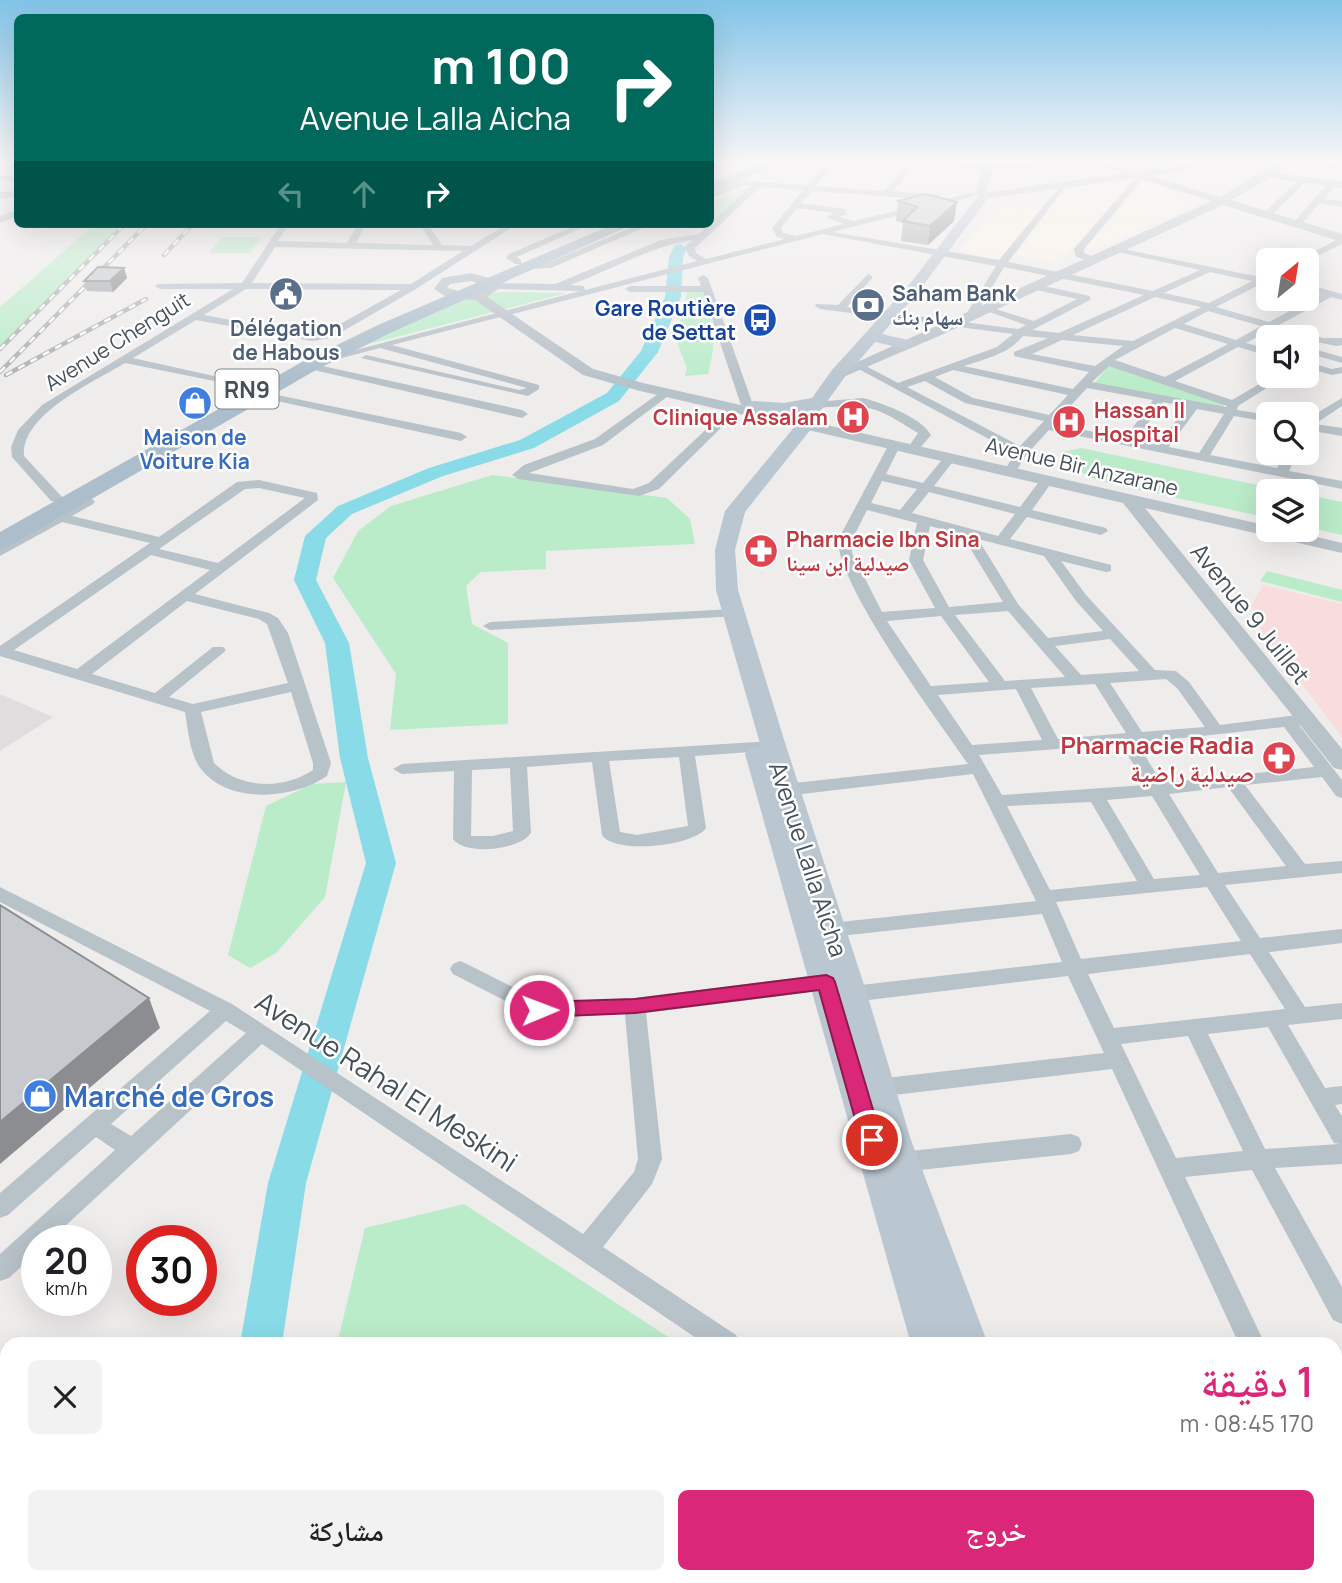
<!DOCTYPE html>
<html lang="ar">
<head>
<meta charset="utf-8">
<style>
  body { margin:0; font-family:Manrope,"Noto Naskh Arabic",sans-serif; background:#f2f2f2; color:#202124; direction:rtl; height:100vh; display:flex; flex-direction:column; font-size:26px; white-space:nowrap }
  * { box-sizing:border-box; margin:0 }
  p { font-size:23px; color:#757577 }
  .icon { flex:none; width:38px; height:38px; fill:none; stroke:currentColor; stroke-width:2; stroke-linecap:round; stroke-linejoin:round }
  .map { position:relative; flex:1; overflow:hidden; direction:ltr }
  .side { position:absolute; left:0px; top:1337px; width:1342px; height:247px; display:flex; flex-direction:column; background:#fff; border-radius:21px 21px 0 0; box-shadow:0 7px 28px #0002; direction:rtl }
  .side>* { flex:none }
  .banner { position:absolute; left:14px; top:14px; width:700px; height:214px; border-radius:10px; box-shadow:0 7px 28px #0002; direction:rtl; background:#00695c; color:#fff; overflow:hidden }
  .needle { width:46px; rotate:30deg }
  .fabs { position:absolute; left:1256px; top:248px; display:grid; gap:14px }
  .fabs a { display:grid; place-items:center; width:63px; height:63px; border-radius:10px; background:#fff; box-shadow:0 7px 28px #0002; font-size:35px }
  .speed { position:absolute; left:21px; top:1225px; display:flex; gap:14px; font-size:35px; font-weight:700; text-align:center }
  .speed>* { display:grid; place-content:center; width:91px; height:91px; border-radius:50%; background:#fff; box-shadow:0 7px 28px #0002; line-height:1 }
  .speed small { font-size:18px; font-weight:400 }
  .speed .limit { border:10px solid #d22; background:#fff; color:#111 }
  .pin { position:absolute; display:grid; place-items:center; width:60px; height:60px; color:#fff; margin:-30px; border:4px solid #fff; border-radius:50%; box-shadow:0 2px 7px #0007 }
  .me { position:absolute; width:77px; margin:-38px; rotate:89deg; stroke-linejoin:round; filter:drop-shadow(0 0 5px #0008) }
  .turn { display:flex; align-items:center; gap:24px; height:147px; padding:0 28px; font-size:32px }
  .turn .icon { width:91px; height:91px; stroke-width:2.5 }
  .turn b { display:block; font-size:49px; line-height:60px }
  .lanes { display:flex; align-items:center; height:66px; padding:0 28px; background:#0003; justify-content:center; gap:35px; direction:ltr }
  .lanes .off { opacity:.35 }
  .round { display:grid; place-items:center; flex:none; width:74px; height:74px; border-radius:10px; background:#f2f2f2 }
  .head { display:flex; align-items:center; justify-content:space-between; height:119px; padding:0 28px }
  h1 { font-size:42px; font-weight:600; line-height:52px; color:#db2777 }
  .action { display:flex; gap:14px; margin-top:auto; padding:14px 28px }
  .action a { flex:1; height:80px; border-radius:10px; background:#db2777; color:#fff; font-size:28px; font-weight:600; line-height:80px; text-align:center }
  .action a+a { background:#f2f2f2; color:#202124 }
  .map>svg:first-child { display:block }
</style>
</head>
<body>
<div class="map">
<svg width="1342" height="1583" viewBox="0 0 1342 1583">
  <rect width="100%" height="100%" fill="#efecec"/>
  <!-- commercial -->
  <g fill="#fbf3e5">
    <path d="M1128,182L1132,183L1066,256L1057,254L1055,257L1060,258L1056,262L1015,255L1052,209L1062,211L1053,207L1055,204L1068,205L1055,201L1065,192Z"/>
    <path d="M1144,182L1180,192L1189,196L1169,198L1195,205L1096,249L1087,247Z"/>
    <path d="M1000,204L1023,212L1030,208L1039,211L1000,260L959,251Z"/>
  </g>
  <!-- education -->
  <path fill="#e0ddde" d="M0,694L53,717L0,751Z"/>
  <!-- medical -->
  <path fill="#f9dcdc" d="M1263,585L1342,604V737L1254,621L1252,604Z"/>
  <!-- green -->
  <g fill="#bbecca">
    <path d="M746,188L750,189L714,221L711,220V202Z"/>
    <path d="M95,224H126L55,297L0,346V307Z"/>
    <path d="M222,237H262L250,253H209Z"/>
    <path d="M501,292L567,293L345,350L449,302Z"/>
    <path d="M687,292H703C714,325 717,341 708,374L685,376L687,368L676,340Z"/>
    <path d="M1109,365L1225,404L1223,407L1094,384Z"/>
    <path d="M1081,448L1291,492H1269V518L1099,481L1064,464L1062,452Z"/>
    <path d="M492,475L667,498L690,519L695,544L546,551V569L481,572L466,586L472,624L508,643V724L390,730L396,674L333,578L358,531L391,506Z"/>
    <path d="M1307,495L1342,502V535L1307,527Z"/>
    <path d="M1267,571L1342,590V602L1260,581Z"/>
    <path d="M346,782L325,897L276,953L250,968L228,955L266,806L312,784Z"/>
    <path d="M464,1204L679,1344H337L365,1228Z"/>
    <path d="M456,1577H602L598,1583H466Z"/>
  </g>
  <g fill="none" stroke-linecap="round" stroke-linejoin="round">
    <!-- river -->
    <g fill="#89dbe8" fill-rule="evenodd">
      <path d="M680,244L687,248L683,257L681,297L658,352L619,401L534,448L443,476L352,514L326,538L316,580L349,643L368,758L396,863L306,1183L282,1344H240L268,1183L366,863L340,758L325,643L294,580L305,536L338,506L429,468L520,440L607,393L641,351L665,297L669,257L675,245Z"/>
      <path d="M200,1577H248L247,1583H199Z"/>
    </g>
    <!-- minor -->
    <g fill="#b8c2c9" fill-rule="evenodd">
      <path d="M827,161H836L815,186L884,191L908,164L890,161L1045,166L1074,161L1045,170L994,168L990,170L916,165L893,191L940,195L937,200L812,191L801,203L845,209L847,214L839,217L854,221L971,193L975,196L832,232L999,260L1062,184L1066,186L1008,262L1153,291L1200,270L1113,251V247L1260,277L1269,273V280L1265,282L1216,307L1269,322L1321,294L1307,290V284L1342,294V300L1331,297L1279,325L1323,338H1342V345L1336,346L1307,340V338L1271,329L1246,343L1269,349V356L1238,347L1175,381L1232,400L1273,376H1286L1238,406L1237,410L1269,415V422L1234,416L1210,455L1277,468L1285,453H1297L1289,471L1342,481V489L1049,430L1027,454L1013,476H1005L1003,473L1015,453L853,366L862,364L898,383L997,347L1013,334L820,309L815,306L816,304L838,305L868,274L873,277L847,307L1018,329L1026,325L981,309L986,306L1034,321L1077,299L1032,289L1030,287L1035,284L1090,296V300L1032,330L1059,333L1144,295L1004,267L975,316L970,319L965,316L996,266L823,234L392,345L539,385V389L528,396L361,358L366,355L519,390L527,388L380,348L330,361L325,358L580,291L494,289L489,286L494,283L555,284L661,240L699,234L751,186H743L710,199V194L732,185L710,183V179L807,185ZM760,187L803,190L772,228L777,237L785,239L706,259L696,253L695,248ZM797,208L834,213L826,217L844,224L796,236L783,233L781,228ZM692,240L685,247L689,256L697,261L585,290L584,286L570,285C611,270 649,247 692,240ZM1210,272L1252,281L1209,303L1164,293ZM1155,297L1201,307L1133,341L1073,335ZM1208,311L1261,326L1236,340L1184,324ZM1175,328L1228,344L1165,377L1115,360ZM1023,336L1048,338L1014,352V356L1089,372L1073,389L964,366C985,359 1009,354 1023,336ZM1062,340L1123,346L1095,366L1032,354ZM1109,366L1227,406L1226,407L1092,382ZM953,370L1068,395L1049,415L973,398L935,377ZM925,381L965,403L1044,421L1020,446L907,387ZM1087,388L1153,400L1125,438L1054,424ZM1163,402L1186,407L1158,445L1136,440ZM1197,409L1224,414L1199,453L1169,447Z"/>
      <path d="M1083,161H1097L1145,176L1084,249V253L1098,259L1093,262L1076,257L1074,249L1136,177Z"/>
      <path d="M1297,161L1342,166V170L1301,163Z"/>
      <path d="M0,175L18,177V182L0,179Z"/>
      <path d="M1300,178L1307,180L1270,217H1264V213Z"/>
      <path d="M1329,182L1336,184L1324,199L1342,201V207L1320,203L1300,226H1294V222Z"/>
      <path d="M281,224H289L278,241L347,243L358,224H366L356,243L433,245L420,224H428L442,245L471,246L507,224H517L416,289L331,338L312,341L196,320L133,358L254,385V389L125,363C94,382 21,414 24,456L63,498L56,502L51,501L12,457L11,447L18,430L42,405L233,289H160L155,286L157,284L242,283ZM275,247L463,251L411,284L252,283ZM246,289L401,290L324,333L312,335L204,315Z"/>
      <path d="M579,224H590L517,257L521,260V264H515L506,258L509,254Z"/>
      <path d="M640,224H652L551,268L529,269L524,266L529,263H547Z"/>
      <path d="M1342,237V244L1307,261H1296Z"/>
      <path d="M703,275L708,278L712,289L753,405L751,407L741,405L703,292H630L625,289L630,286H701L698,278Z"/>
      <path d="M1307,347L1342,357V363L1307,353Z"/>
      <path d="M1307,362L1332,369L1342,367V373L1332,375L1307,368Z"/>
      <path d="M309,363L522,410L528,414L522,418L305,368V364Z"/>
      <path d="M258,391L461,433L467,437L461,441L254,396V392Z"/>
      <path d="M662,391L672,393L603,445L529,473L633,489L649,483L731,406H739V410L659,489L639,496L518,479L512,475L524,465L595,439Z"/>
      <path d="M863,398C882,403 921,417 931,435L920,448L916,449L910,445L918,433C872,404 869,404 815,408L809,405L815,402Z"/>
      <path d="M1342,398V406L1315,424L1342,428V436L1307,430V419Z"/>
      <path d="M894,442L900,446L886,474L923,483L945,456L949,455L955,459L934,486L1020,507L1041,479H1051L1052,482L1032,510L1106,528L1108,531L1101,535L1027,517L1010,539L1111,565V571L1106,572L1061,561L1086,595L1155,670L1176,671L1189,682L1220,725L1305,714L1313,719L1311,722L1299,725L1342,780V798L1336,796L1322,777L1245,785L1305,864L1342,861V873L1225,885L1260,938L1342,929V943L1269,952L1305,1007L1342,1003V1019L1288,1025L1325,1088L1342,1086V1104L1335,1105L1342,1116V1164L1275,1168L1342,1287V1324L1333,1320L1252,1170L1185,1177L1265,1344H1239L1112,1069L877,1097L869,1094L866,1088L869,1082L877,1079L1104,1053L1068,976L852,1002L845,1000L842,994L845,988L852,986L1062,962L1042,914L831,937L824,935L821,930L824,925L831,923L1036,901L973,774L776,797L767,791L776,785L968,764C938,720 838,587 838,540L888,446ZM882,481L917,489L900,510L871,503ZM929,492L1015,514L998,536L912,513ZM867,510L917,523L909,560L935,608L882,612L852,553V540ZM930,526L962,535L1003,602L949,607L923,560ZM978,539L1044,556L1076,601L1103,631L1048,638L1018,604ZM1008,611L1065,677L1005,681L955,615ZM941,616L989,682L931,686L887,621ZM1110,639L1139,671L1081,675L1055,646ZM1166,679L1177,688L1205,727L1142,732L1110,683ZM1095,684L1126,733L1058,739L1031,688ZM1016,689L1042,740L972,745L938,695ZM1284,727L1314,767L1162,783L1137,743ZM1121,744L1146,785L1002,795L979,755ZM1228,787L1286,866L1218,873L1169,794ZM1152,796L1200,875L1154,879L1107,800ZM1091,802L1137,881L1050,890L1007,806ZM1207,887L1241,941L1081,959L1056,902ZM1250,954L1285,1009L1114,1028L1088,974ZM1268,1027L1334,1143L1339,1144L1265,1149L1208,1034ZM1188,1036L1243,1151L1176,1158L1121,1044Z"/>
      <path d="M259,480L317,493L318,500L195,594L269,613L278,618L288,633L331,763L327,776C294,799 229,805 201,769C190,755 188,730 185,712L0,656V646L150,543L62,522L0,556V546L88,497L95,501L93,504L72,516L159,537L237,482ZM259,488L305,498L218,563L159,549L245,489ZM151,555L210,570L77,669L14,650ZM187,601L259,619L267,624L288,683L193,704L169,697L223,653L226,650L223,647H213L155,693L92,674ZM291,692L313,763V770C283,790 240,789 214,763L201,712Z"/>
      <path d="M733,609L738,610L740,613L738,616L490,630L483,626L490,622Z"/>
      <path d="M773,741L781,746L779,750L695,756L706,828C694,846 615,855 602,835L592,762L527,767L531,833C520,850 465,856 453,839L454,771L402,774L393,769L402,764ZM679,757L688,826L637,835L620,832L609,761ZM510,768L513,831L493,836H471L472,770Z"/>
      <path d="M0,887L232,1004L583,1234L634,1172L638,1159L625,1014L539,1018L453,974L450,969L453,964L460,961L467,964L542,1002L635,998L826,974L833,977L836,982L833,987L826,990L646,1013L662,1159L652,1184L603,1247L736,1335L740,1344H705L262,1044L49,1241H37V1252L9,1278L0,1281V1254L115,1150L96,1137L8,1215L0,1218V1193L210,1011L0,902ZM226,1021L246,1033L131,1136L111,1124Z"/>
      <path d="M1071,1134L1079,1137L1082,1144L1079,1151L1071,1154L901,1172L893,1169L889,1162L893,1155L901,1152Z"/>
      <path d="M1335,1506L1342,1509V1540L1335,1538Z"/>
    </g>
    <!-- tertiary -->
    <g fill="#b8c2c9" fill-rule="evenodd">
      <path d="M1206,161H1236L1150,176L1220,197L1280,161H1293L1278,173L1342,182V188L1270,178L1231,200L1342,234V242L1223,205L939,336L843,377L838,378L831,374L1212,201L1143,180V177L989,198L984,195L985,193Z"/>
      <path d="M18,191V197L0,198V192Z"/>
      <path d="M18,209V216L0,223V216Z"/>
      <path d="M471,273L497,280L500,288L487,297L593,369L643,383L789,416L792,419L784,424L640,391L583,375L475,300L448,298L434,289L442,278ZM471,281L487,287L467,293L447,288L450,284Z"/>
      <path d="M813,422L1269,526V530H1288L1342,543V553L1145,508L1342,749V770L1334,768L1123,503L808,430L805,427Z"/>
    </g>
    <!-- secondary -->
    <g fill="#bac6d0" fill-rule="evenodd">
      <path d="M985,161H997L984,196L987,199L919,291L882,334L912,341L914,344L912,347L906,349L875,342L844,378L821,410L808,418H796L795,412L784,413L747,410L744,406L753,401L784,403L812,398L832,370L909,285L978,196L975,193Z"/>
      <path d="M802,424L811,429L745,512L735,550L738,590L786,746L867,994L911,1140L988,1344H911L745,754L749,748L761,747L716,590L715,550L725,511L796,425Z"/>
      <path d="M974,1577H1018L1020,1583H976Z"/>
      <path d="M1023,1577H1067L1069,1583H1025Z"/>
    </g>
    <!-- primary -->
    <g fill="#acbecb" fill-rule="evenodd">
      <path d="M765,161H784L710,194V185Z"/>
      <path d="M614,224H634L390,333L316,370L8,547L0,549V532L302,362L378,325Z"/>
    </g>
    <!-- rail casing -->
    <g stroke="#afb2b7" stroke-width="4.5">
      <g id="rail">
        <path d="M164,255L193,224"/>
        <path d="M0,349L125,224"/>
        <path d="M0,372L147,224"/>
        <path d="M6,375L146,299"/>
      </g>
    </g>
    <!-- rail -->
    <use href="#rail" stroke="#fff" stroke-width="2.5" stroke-dasharray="7" stroke-linecap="butt"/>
  </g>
  <!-- wall -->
  <g fill="#aaaeb2">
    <path d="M898,201L957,202L954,221L928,245L901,241L903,223L896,221Z"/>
    <path d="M124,268L127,278L113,292L87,291L84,281Z"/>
  </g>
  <!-- shaded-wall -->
  <g fill="#8b8d91">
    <path d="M957,202L954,221L928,245L930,226Z"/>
    <path d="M124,268L127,278L113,292L110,281Z"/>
    <path d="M149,998L160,1028L0,1164V1122Z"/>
  </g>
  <!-- building -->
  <g fill="#c6cacf" stroke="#8b8d91" stroke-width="2">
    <path d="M925,194L957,202L930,226L903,221L917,207L898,201Z"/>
    <path d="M98,267L124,268L110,281H84Z"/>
    <path d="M0,905L149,998L0,1122Z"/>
  </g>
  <!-- sky -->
  <linearGradient id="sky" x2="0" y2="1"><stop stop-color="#82c4e8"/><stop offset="0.42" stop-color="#f8f6f6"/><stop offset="1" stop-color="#f8f6f6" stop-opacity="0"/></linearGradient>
  <rect width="1342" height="383" fill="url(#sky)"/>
  <!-- route -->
  <path fill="#db2777" stroke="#8e194d" stroke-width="2" d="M826,975L833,978L835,982L882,1140L879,1147L872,1149L865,1147L861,1140L819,990L635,1013L539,1017L533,1015L530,1010L533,1005L539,1002L635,999Z"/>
  <!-- icons -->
  <defs>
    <g id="civic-disc" transform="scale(1.75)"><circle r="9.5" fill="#5c6f8a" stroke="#fff"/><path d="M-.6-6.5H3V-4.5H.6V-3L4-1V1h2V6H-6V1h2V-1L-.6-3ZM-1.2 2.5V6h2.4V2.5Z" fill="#fff"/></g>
    <g id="bank-disc" transform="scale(1.75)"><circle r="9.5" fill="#5c6f8a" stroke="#fff"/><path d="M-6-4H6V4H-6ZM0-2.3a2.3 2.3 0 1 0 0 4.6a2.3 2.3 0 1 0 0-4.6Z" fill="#fff"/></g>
    <g id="bus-disc" transform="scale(1.75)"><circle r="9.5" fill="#1a4fb4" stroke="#fff"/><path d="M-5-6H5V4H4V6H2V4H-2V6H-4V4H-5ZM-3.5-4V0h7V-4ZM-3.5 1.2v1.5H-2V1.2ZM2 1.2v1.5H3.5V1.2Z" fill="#fff"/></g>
    <g id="shop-disc" transform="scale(1.75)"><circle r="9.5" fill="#3f7fe0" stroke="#fff"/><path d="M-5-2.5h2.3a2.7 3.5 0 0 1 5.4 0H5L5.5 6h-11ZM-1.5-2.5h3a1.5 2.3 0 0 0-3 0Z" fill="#fff"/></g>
    <g id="hospital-disc" transform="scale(1.75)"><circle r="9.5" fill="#e0444e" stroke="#fff"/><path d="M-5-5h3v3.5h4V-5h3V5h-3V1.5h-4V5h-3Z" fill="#fff"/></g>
    <g id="pharmacy-disc" transform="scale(1.75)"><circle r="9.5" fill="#e0444e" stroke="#fff"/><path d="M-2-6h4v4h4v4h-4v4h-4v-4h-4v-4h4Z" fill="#fff"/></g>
  </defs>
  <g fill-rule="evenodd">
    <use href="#civic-disc" x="286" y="294"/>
    <use href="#bank-disc" x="868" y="305"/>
    <use href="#bus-disc" x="760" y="320"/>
    <use href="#shop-disc" x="195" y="403"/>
    <use href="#hospital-disc" x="853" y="417"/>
    <use href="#hospital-disc" x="1069" y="422"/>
    <use href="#pharmacy-disc" x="761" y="551"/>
    <use href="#pharmacy-disc" x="1279" y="758"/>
    <use href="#shop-disc" x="40" y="1096"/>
  </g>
  <g text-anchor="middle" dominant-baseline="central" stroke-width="5" stroke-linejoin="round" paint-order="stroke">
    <!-- far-service labels -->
    <g font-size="21" font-weight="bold" fill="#4e5e75" stroke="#fff" text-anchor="start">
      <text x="892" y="293">Saham Bank<tspan x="892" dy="24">سهام بنك</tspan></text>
      <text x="286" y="328" text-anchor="middle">Délégation<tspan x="286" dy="24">de Habous</tspan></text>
    </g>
    <!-- far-transit labels -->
    <g font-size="21" font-weight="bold" fill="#164399" stroke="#fff" text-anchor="end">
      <text x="736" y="308">Gare Routière<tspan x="736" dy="24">de Settat</tspan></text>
    </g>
    <!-- far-street labels -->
    <g font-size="21" fill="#455159" stroke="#fff">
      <text transform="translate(117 341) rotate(-32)">Avenue Chenguit</text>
      <text transform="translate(1082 466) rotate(13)">Avenue Bir Anzarane</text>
    </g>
    <!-- far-health labels -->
    <g font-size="21" font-weight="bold" fill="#be3a42" stroke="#fff" text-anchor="start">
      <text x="1094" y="410">Hassan II<tspan x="1094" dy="24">Hospital</tspan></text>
      <text x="828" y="417" text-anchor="end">Clinique Assalam</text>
      <text x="786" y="539">Pharmacie Ibn Sina<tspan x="786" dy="24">صيدلية ابن سينا</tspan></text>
    </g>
    <!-- far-shop labels -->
    <g font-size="21" font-weight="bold" fill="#366cbe" stroke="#fff">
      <text x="195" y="437">Maison de<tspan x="195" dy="24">Voiture Kia</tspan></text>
    </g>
    <!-- shield labels -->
    <rect fill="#fff" stroke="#7d858b" stroke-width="2" x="215.5" y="369.5" width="63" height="39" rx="5"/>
    <g font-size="23" font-weight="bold" fill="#455159">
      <text x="247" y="389">RN9</text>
    </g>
    <!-- street labels -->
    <g font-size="24" fill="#455159" stroke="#fff">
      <text transform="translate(1251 613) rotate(51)">Avenue 9 Juillet</text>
      <text transform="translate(809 859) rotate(72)">Avenue Lalla Aicha</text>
    </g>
    <!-- health labels -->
    <g font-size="24" font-weight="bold" fill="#be3a42" stroke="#fff" text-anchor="end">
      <text x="1254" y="744">Pharmacie Radia<tspan x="1254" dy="28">صيدلية راضية</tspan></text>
    </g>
    <!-- near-street labels -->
    <g font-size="28" fill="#455159" stroke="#fff">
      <text transform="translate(387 1081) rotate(33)">Avenue Rahal El Meskini</text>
    </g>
    <!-- near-shop labels -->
    <g font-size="28" font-weight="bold" fill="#366cbe" stroke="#fff" text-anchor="start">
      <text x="64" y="1096">Marché de Gros</text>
    </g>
  </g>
</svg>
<div class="fabs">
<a><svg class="needle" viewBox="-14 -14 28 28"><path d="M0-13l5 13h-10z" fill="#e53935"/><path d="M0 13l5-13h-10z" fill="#757577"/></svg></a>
<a><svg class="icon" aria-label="sound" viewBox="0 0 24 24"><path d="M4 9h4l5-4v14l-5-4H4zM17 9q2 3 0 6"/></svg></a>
<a><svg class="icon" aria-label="search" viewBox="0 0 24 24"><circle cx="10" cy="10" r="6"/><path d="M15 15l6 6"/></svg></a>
<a><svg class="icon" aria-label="layers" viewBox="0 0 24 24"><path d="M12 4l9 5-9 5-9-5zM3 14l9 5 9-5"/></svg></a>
</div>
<div class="speed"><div>20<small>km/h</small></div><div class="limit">30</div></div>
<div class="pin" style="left:872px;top:1140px;background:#d93025"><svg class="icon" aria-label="arrive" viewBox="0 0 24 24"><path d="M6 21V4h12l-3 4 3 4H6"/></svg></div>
<svg class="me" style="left:539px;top:1010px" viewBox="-20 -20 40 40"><circle r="17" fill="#db2777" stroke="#fff" stroke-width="3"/><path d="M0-11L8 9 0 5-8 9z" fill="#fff"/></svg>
<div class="banner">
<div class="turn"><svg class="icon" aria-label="right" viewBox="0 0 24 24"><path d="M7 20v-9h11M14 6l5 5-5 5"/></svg><div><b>100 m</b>Avenue Lalla Aicha</div></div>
<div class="lanes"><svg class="icon off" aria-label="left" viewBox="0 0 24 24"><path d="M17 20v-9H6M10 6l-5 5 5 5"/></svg><svg class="icon off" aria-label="ahead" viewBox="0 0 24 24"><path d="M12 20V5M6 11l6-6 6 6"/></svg><svg class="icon" aria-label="right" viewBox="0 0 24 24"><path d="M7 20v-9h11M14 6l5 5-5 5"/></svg></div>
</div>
<section class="side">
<div class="head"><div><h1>1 دقيقة</h1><p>170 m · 08:45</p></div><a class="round"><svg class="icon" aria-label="close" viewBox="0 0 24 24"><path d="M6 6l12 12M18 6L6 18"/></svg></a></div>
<div class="action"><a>خروج</a><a>مشاركة</a></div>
</section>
</div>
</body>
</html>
